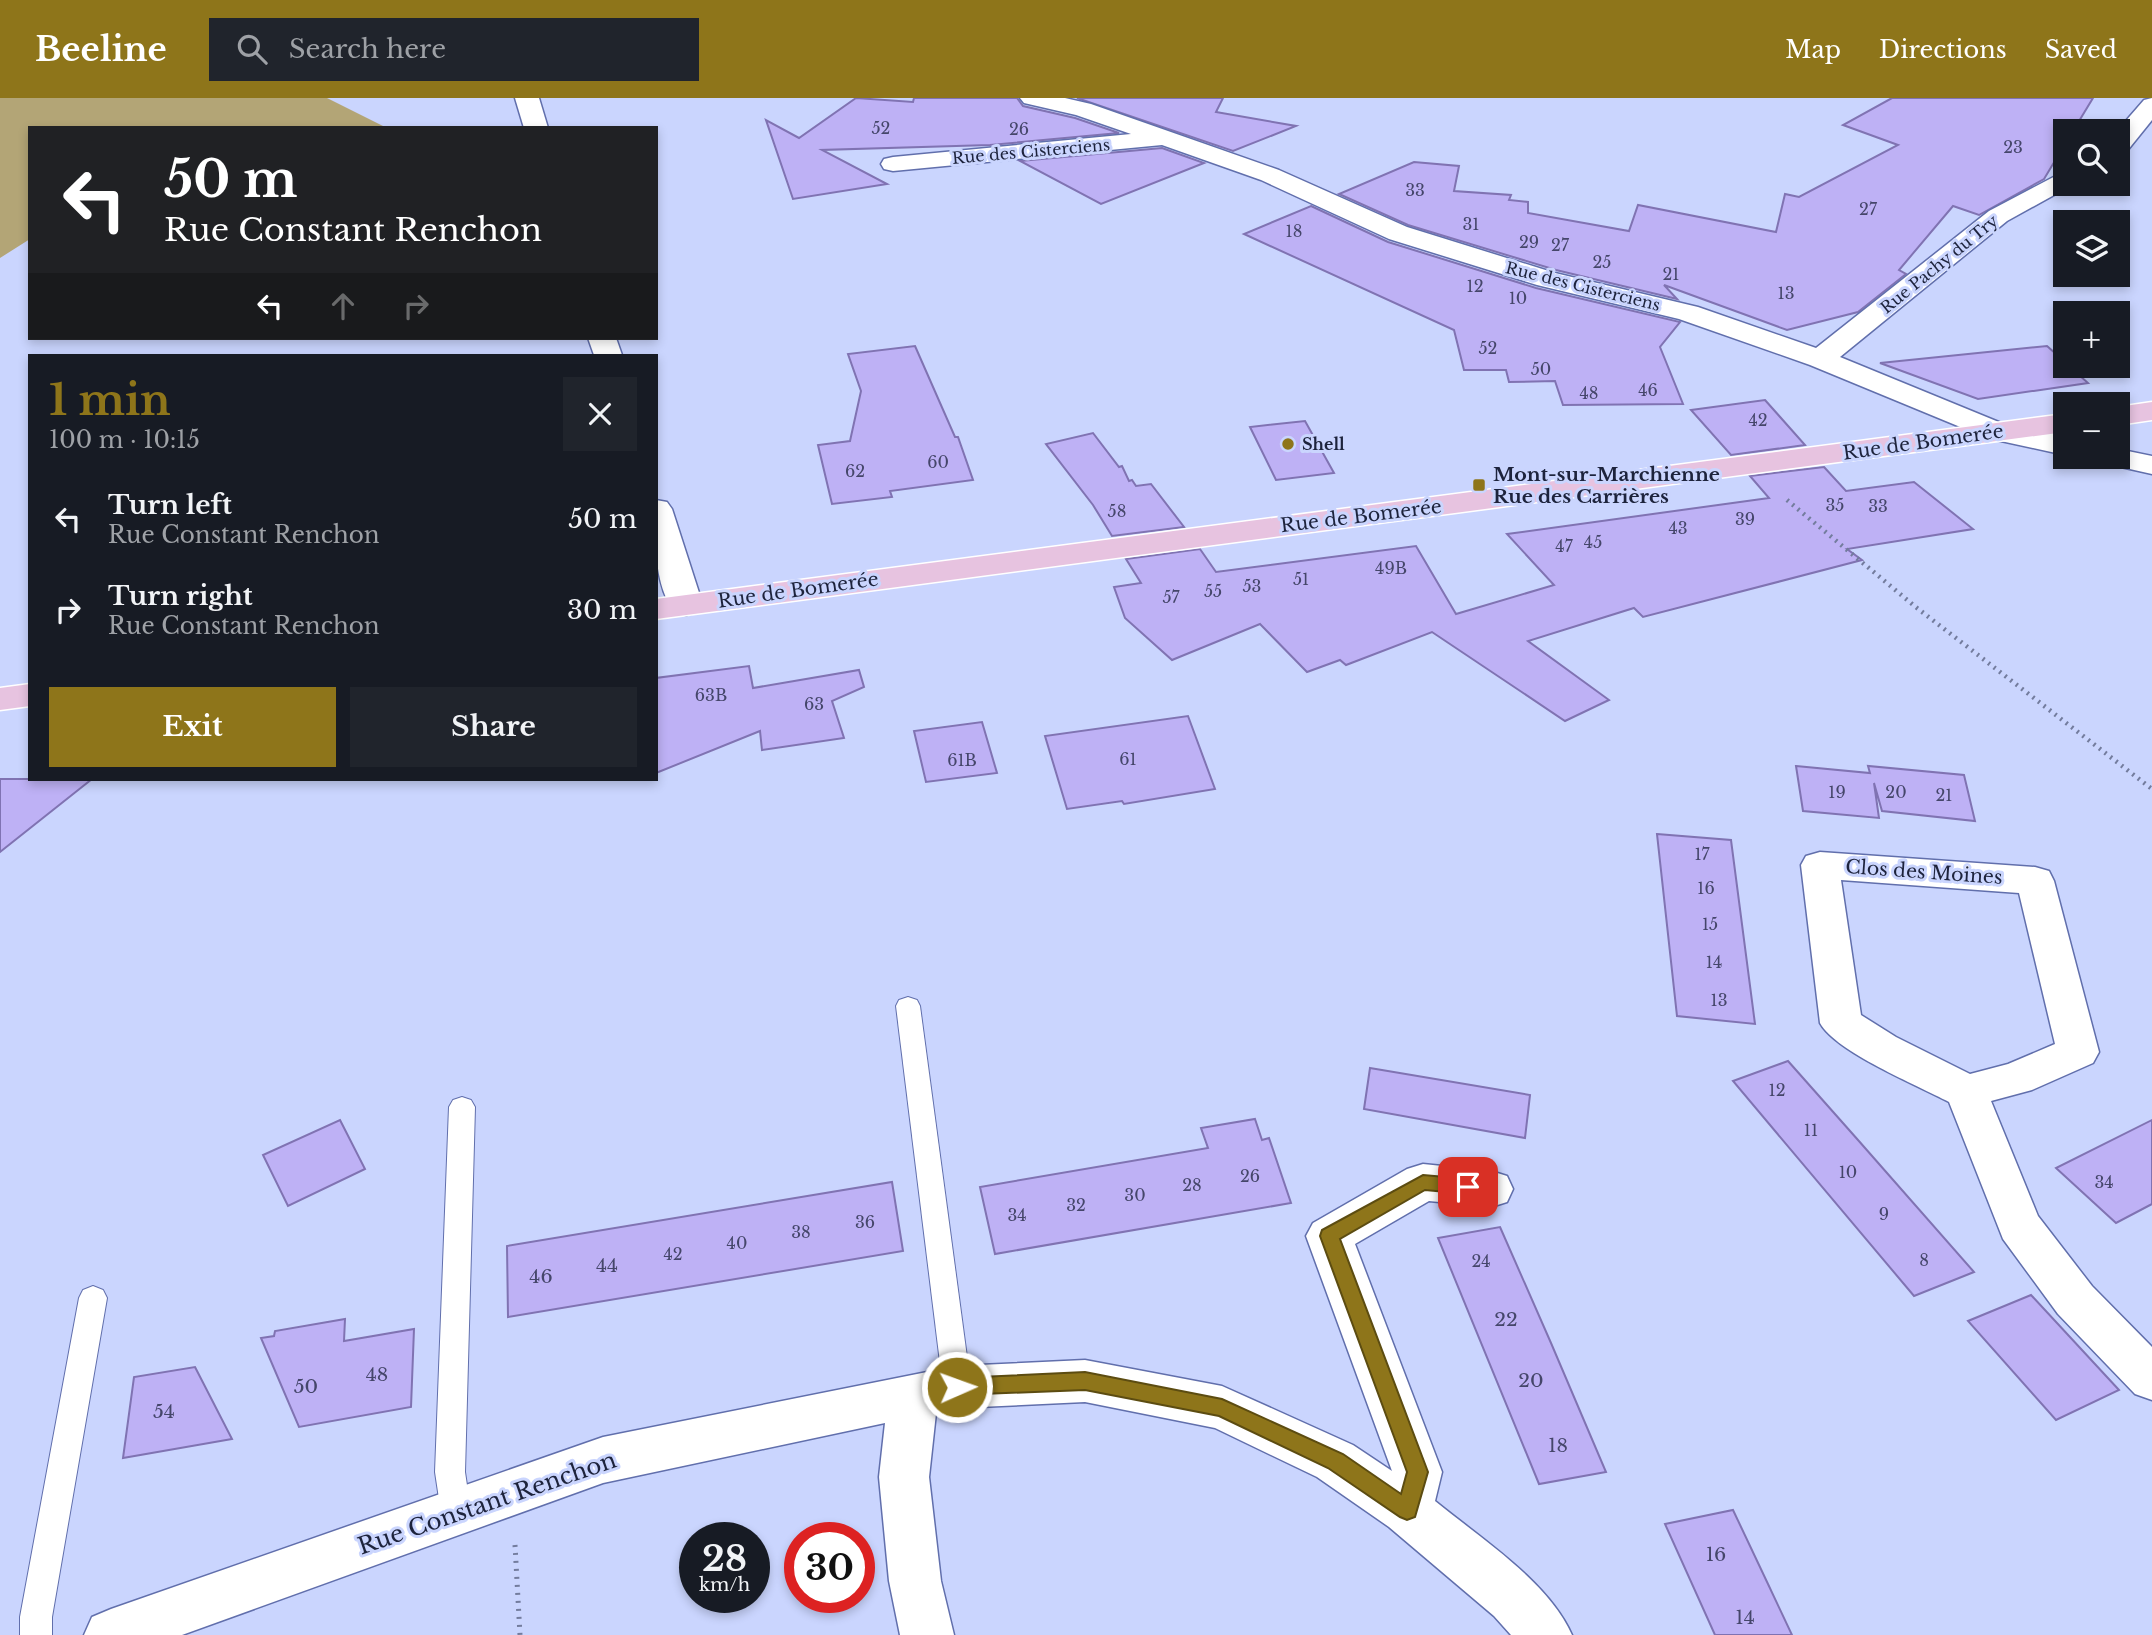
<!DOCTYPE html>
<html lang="en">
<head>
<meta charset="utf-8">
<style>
  body { margin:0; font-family:"Libre Baskerville",serif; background:#20242c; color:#f1f3f6; height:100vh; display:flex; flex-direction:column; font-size:26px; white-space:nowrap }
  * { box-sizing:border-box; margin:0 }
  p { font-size:23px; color:#9ea1a6 }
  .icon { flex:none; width:38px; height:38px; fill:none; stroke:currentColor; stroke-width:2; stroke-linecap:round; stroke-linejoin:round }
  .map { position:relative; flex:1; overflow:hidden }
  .sheet { position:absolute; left:28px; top:256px; width:630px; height:427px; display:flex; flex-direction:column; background:#171b24; border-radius:0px; box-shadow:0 4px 10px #0003 }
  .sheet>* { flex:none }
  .guide { position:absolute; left:28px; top:28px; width:630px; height:214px; border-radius:0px; box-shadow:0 4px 10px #0003; background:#202124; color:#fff; overflow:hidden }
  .controls { position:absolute; left:2053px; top:21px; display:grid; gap:14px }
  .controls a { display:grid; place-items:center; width:77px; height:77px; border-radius:0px; background:#171b24; box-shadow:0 4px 10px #0003; font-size:35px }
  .speed { position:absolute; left:679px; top:1424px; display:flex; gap:14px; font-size:35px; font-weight:700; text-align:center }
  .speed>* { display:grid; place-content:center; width:91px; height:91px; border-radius:50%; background:#171b24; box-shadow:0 4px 10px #0003; line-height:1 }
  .speed small { font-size:18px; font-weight:400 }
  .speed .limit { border:10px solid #d22; background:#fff; color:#111 }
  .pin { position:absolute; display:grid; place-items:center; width:60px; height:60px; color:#fff; margin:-30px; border-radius:14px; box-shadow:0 4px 10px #0006 }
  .me { position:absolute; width:77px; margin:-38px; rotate:88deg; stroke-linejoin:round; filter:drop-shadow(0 0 5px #0008) }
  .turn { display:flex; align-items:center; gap:24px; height:147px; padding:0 21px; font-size:32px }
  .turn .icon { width:91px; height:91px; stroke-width:2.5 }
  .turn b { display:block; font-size:49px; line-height:60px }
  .lanes { display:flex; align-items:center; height:66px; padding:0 21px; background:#0003; justify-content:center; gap:35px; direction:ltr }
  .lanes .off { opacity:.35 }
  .round { display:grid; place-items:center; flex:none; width:74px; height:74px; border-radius:0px; background:#20242c }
  .summary { display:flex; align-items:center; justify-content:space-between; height:119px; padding:0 21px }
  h1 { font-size:42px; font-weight:800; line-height:52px; color:#8e751a }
  .cta { display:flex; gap:14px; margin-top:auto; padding:14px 21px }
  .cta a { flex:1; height:80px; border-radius:0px; background:#8e751a; color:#fff; font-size:28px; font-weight:800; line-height:80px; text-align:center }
  .cta a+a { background:#20242c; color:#f1f3f6 }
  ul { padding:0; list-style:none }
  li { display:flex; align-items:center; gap:21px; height:91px; padding:0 21px }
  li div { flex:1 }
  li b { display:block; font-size:26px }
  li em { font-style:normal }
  header { display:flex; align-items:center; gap:42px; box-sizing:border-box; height:98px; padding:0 35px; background:#8e751a; color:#fff }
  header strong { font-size:33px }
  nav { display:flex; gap:38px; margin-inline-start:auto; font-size:24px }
  .search { width:490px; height:63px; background:#20242c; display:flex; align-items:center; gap:18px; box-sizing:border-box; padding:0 24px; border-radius:0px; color:#9ea1a6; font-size:26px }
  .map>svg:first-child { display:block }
</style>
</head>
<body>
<header>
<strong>Beeline</strong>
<div class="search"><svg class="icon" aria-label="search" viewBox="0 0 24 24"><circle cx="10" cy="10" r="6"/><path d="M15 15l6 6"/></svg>Search here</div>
<nav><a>Map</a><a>Directions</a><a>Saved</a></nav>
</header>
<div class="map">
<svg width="2152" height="1537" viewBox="0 0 2152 1537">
  <rect width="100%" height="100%" fill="#cad5fe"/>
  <!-- green -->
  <path fill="#b3a576" d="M0,0H327L387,30H30V141L0,160Z"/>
  <!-- building -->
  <g fill="#beb1f5" stroke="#8073b2" stroke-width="2">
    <path d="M856,0L913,4L914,0H1017L1023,8L1075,20L1119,35L990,47L822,52L887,86L793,101L766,22L799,40Z"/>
    <path d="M1077,0H1223L1216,14L1296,28L1233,53Z"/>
    <path d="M1892,0H2093L2073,33H2065V46L2044,81L1979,117L1953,108L1899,172L1906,176L1858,214L1787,232L1664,187L1677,201L1556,172L1408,127L1339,96L1414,64L1459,68L1454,93L1511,97L1509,102L1528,104V115L1629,133L1638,107L1776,134L1785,96L1799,99L1898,47L1843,27Z"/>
    <path d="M1162,50L1204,65L1101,106L1020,63Z"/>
    <path d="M1311,108L1388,144L1536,190L1680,224L1660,249L1683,306L1563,307L1555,283L1509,284L1506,272H1464L1454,232L1244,136Z"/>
    <path d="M915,248L955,339H958L973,382L890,393L892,399L832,406L818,347L850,343L861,293L848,256Z"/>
    <path d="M2047,248L2065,264V268H2069L2088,285L1978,301L1880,265Z"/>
    <path d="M1765,302L1805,347L1731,357L1691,312Z"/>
    <path d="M1305,323L1334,375L1276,382L1250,329Z"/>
    <path d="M1093,335L1119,369L1122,368L1129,383L1132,382L1136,388L1151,386L1184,429L1112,438L1093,407L1046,346Z"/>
    <path d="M1824,369L1846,393L1914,384L1973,431L1847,451L1862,462L1643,519L1634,510L1528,543L1609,602L1565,623L1432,534L1346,567L1340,562L1307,574L1260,526L1172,562L1125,520L1114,489L1141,485L1126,461L1200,451L1216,474L1416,448L1456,516L1554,487L1507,436L1769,400L1750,378Z"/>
    <path d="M749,568L753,590L859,572L864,589L832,603L844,640L762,652L760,633L656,675V580Z"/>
    <path d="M1188,618L1215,691L1124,706L1122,703L1067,711L1045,638Z"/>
    <path d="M982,624L997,675L926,684L914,633Z"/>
    <path d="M1796,668L1870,675L1868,668L1964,677L1975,723L1882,713L1874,685L1879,720L1803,713Z"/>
    <path d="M0,681H92L0,754Z"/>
    <path d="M1657,736L1731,742L1755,926L1677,918Z"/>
    <path d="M1788,963L1858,1042L1974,1174L1914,1198L1733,983Z"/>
    <path d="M1370,970L1530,997L1525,1040L1364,1011Z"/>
    <path d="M1255,1021L1262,1042L1269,1040L1291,1105L995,1156L980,1089L1208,1050L1201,1030Z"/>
    <path d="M340,1022L365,1071L288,1108L263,1057Z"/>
    <path d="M2152,1022V1106L2116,1125L2056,1070Z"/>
    <path d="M892,1084L903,1153L508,1219L507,1148Z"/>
    <path d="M1500,1129L1551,1245L1606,1374L1539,1386L1438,1140Z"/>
    <path d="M2031,1197L2119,1292L2056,1322L1968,1223Z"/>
    <path d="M345,1221L344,1243L414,1231L411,1309L299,1329L261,1240L274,1238L275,1233Z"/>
    <path d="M195,1269L232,1341L123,1360L134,1279Z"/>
    <path d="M1733,1412L1768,1486L1792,1537H1715L1665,1426Z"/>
  </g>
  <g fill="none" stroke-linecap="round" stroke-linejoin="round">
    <!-- service casing -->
    <g stroke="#616fac" stroke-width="2">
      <g id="service">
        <path d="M908,899L917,902L920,908L971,1289L967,1298L957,1302L947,1298L943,1289L896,908L899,902Z"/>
        <path d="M462,999L471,1002L475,1009L465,1374L471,1414L467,1424L456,1428L445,1424L441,1414L435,1374L449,1009L453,1002Z"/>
        <path d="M93,1188L103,1192L107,1200L52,1519V1537H20V1519L79,1200L83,1192Z"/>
      </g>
    </g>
    <!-- minor casing -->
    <g stroke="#616fac" stroke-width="3">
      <g id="minor">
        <path d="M515,0H539L548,30H524Z"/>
        <path d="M1020,0H1065L1091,6L1279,72L1407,129L1555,175L1698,209L1816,250L1989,113L2065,73V86H2074L2007,123L1840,259L2006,327L2065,339V357L1987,340L1810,267L1679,221L1537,187L1389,141L1261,82L1162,47L893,73L884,71L881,66L884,61L893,59L1131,36L1076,17L1024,5Z"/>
        <path d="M2152,0V22L2127,53L2118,55L2117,33L2144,2Z"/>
        <path d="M588,240H616L622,257H594Z"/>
        <path d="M2118,351L2152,358V376L2103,365L2099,359H2118Z"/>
        <path d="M656,402L667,404L672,411L703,507L698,514L686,517L674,514C652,482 656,439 656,402Z"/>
        <path d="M1820,754L2035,769L2049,773L2054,783L2099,954L2093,965L2032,992L1991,1003L2038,1118L2092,1188L2152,1249V1302L2135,1296L2058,1216L2003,1141L1949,1004C1917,987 1836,954 1820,925L1801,767L1806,758ZM1841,782L2019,795L2055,946L2008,966L1970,976L1896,939L1861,917Z"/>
        <path d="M1423,1066L1491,1073L1507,1078L1513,1091L1507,1104L1491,1109L1429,1103L1355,1146L1442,1374L1435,1403C1480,1440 1548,1483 1572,1537H1511L1494,1518L1389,1429L1317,1379L1215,1330L1085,1304L957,1310L936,1315L929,1379L941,1483L954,1537H900L889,1483L879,1379L885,1325L603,1385L182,1537H84L92,1519L111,1511L603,1339L957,1268L1085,1262L1222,1288L1353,1347L1392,1373L1306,1138L1313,1125L1407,1071Z"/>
      </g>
    </g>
    <!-- primary casing -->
    <g stroke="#fff" stroke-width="3">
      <g id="primary">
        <path d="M2152,304V322L2118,327V309Z"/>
        <path d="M2065,316V334L656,521V501Z"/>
        <path d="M30,586V608L0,612V590Z"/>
      </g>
    </g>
    <!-- path-far1 -->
    <path stroke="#737c9d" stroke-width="4.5" stroke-dasharray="2 5" stroke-linecap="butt" d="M1787,402L1917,510L2152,691"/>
    <!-- path -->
    <path stroke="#737c9d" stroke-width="5" stroke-dasharray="2 6" stroke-linecap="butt" d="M515,1447L520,1537"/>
    <!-- service -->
    <use href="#service" fill="#fff" fill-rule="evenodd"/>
    <!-- minor -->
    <use href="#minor" fill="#fff" fill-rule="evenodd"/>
    <!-- primary -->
    <use href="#primary" fill="#e7c3e0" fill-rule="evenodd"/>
  </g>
  <!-- route -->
  <path fill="#8e751a" stroke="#5c4c11" stroke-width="2" d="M1423,1077L1468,1081L1475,1083L1477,1089L1475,1094L1468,1096L1425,1092L1340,1141L1428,1374L1415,1419L1407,1422L1400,1419L1328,1370L1219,1318L1085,1292L957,1297L949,1295L947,1289L949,1282L957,1280L1085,1274L1222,1301L1343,1356L1401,1396L1407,1374L1320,1138L1322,1132Z"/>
  <!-- markers -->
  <g fill="#8e751a" stroke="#cad5fe" stroke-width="2.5">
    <circle cx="1288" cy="346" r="7"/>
    <rect x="1472" y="380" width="14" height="14" rx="3.5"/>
  </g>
  <g text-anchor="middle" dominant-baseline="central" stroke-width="6" stroke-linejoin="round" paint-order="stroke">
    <!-- number labels -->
    <g font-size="16" fill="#45466a">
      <text x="881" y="30">52</text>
      <text x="1019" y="31">26</text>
      <text x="2013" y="49">23</text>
      <text x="1415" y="92">33</text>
      <text x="1868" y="111">27</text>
      <text x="1471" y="126">31</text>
      <text x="1294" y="133">18</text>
      <text x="1529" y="144">29</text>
      <text x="1560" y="147">27</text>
      <text x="1602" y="164">25</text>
      <text x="1671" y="176">21</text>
      <text x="1475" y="188">12</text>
      <text x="1786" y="195">13</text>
      <text x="1518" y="200">10</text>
      <text x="1488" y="250">52</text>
      <text x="1541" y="271">50</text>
      <text x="1648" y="292">46</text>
      <text x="1589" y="295">48</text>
      <text x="1758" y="322">42</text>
      <text x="938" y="364">60</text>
      <text x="855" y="373">62</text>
      <text x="1835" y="407">35</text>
      <text x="1878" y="408">33</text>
      <text x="1117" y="413">58</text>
      <text x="1745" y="421">39</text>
      <text x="1678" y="430">43</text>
      <text x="1593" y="444">45</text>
      <text x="1564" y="448">47</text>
      <text x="1391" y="470">49B</text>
      <text x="1301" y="481">51</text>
      <text x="1252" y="488">53</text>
      <text x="1213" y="493">55</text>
      <text x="1171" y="499">57</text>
      <text x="711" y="597">63B</text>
      <text x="814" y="606">63</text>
      <text x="1128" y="661">61</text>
      <text x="962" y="662">61B</text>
      <text x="1837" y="694">19</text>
      <text x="1896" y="694">20</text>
      <text x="1944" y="697">21</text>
      <text x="1702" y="756">17</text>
      <text x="1706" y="790">16</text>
      <text x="1710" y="826">15</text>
      <text x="1714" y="864">14</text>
      <text x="1719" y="902">13</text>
      <text x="1777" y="992">12</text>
      <text x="1811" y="1032">11</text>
      <text x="1848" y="1074">10</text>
      <text x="1250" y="1078">26</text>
      <text x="2104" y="1084">34</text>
      <text x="1192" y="1087">28</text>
      <text x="1135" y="1097">30</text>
      <text x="1076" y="1107">32</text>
      <text x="1884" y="1116">9</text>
      <text x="1017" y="1117">34</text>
      <text x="865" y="1124">36</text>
      <text x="801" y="1134">38</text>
      <text x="737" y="1145">40</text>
      <text x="673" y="1156">42</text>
      <text x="1924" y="1162">8</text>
      <text x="1481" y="1163">24</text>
    </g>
    <!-- far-street labels -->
    <g font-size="16" fill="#1d233c" stroke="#cad5fe">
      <text transform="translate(1031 53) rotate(-5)">Rue des Cisterciens</text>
      <text transform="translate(1939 166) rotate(-39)">Rue Pachy du Try</text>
      <text transform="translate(1583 188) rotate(14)">Rue des Cisterciens</text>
    </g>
    <!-- far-poi labels -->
    <g font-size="16" font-weight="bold" fill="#1d233c" stroke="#cad5fe" text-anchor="start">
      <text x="1302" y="346">Shell</text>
    </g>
    <!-- street labels -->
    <g font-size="19" fill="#1d233c" stroke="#cad5fe">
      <text transform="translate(1923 344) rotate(-8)">Rue de Bomerée</text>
      <text transform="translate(1361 418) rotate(-7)">Rue de Bomerée</text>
      <text transform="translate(798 492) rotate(-8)">Rue de Bomerée</text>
      <text transform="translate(1924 774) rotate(4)">Clos des Moines</text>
    </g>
    <!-- poi labels -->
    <g font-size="19" font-weight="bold" fill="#1d233c" stroke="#cad5fe" text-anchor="start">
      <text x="1493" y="376">Mont-sur-Marchienne<tspan x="1493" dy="22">Rue des Carrières</tspan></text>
    </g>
    <!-- near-number labels -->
    <g font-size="19" fill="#45466a">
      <text x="607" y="1167">44</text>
      <text x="541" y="1178">46</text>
      <text x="1506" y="1221">22</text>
      <text x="377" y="1276">48</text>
      <text x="1531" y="1282">20</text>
      <text x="306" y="1288">50</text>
      <text x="164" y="1313">54</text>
      <text x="1558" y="1347">18</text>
      <text x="1716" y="1456">16</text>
      <text x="1745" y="1519">14</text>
    </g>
    <!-- near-street labels -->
    <g font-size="23" fill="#1d233c" stroke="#cad5fe">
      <text transform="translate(487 1405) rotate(-19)">Rue Constant Renchon</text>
    </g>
  </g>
</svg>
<div class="controls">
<a><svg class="icon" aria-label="search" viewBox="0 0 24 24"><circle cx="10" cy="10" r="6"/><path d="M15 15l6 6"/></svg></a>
<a><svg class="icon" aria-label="layers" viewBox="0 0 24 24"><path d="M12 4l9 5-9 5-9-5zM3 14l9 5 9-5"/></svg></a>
<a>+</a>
<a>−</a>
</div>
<div class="speed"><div>28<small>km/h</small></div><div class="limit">30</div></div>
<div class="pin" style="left:1468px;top:1089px;background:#d93025"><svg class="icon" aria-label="arrive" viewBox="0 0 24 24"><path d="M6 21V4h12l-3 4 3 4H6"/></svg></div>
<svg class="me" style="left:957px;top:1289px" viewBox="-20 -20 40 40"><circle r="17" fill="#8e751a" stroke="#fff" stroke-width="3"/><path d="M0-11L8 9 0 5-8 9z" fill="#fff"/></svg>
<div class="guide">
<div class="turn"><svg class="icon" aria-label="left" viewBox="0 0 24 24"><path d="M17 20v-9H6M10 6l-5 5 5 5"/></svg><div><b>50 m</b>Rue Constant Renchon</div></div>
<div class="lanes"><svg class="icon" aria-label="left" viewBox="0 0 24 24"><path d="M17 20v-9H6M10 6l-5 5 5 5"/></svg><svg class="icon off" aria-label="ahead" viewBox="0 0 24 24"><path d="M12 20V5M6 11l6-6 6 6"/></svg><svg class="icon off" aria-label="right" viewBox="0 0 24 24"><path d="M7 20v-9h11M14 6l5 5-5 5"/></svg></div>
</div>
<section class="sheet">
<div class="summary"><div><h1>1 min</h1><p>100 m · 10:15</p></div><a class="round"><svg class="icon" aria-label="close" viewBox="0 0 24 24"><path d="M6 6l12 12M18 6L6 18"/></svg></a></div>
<ul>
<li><svg class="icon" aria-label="left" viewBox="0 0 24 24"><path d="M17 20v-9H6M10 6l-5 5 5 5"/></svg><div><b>Turn left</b><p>Rue Constant Renchon</p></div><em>50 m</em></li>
<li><svg class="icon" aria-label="right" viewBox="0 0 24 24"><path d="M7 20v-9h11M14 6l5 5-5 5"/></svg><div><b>Turn right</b><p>Rue Constant Renchon</p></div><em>30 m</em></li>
</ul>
<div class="cta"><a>Exit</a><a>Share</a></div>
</section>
</div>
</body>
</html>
